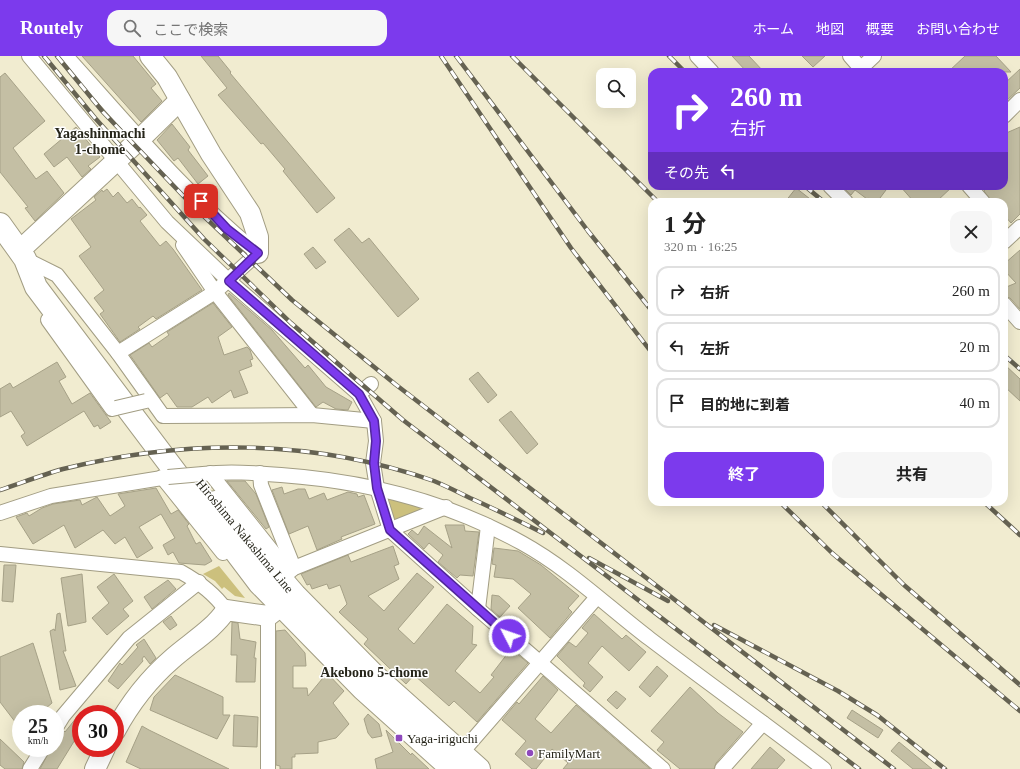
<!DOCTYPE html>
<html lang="ja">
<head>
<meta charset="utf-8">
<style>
  body { margin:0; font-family:"Times New Roman","Noto Sans JP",serif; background:#f6f6f6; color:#222; height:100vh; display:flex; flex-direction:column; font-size:15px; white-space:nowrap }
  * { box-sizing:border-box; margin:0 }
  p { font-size:13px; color:#767676 }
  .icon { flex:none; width:22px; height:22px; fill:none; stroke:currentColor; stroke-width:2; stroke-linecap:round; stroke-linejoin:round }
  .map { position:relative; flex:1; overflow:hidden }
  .details { position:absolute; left:648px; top:142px; width:360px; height:308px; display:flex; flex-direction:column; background:#fff; border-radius:12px; box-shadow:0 4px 16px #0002 }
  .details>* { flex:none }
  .top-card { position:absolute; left:648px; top:12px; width:360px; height:122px; border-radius:12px; box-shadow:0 4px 16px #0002; background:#7c3aed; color:#fff; overflow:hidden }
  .fabs { position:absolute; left:596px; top:12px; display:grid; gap:8px }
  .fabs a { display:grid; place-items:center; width:40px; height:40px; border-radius:8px; background:#fff; box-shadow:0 4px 16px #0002; font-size:20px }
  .speed { position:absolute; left:12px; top:649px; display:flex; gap:8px; font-size:20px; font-weight:700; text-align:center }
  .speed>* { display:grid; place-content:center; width:52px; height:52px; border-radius:50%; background:#fff; box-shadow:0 4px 16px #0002; line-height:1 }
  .speed small { font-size:10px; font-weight:400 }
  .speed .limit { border:6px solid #d22; background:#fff; color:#111 }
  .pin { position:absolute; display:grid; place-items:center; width:34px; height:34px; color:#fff; margin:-17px; border-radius:8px; box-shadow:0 2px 6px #0006 }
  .me { position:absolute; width:44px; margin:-22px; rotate:311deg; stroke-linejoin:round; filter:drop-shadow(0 0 3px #0008) }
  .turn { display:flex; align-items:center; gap:14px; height:84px; padding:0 16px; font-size:18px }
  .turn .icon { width:52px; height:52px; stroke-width:2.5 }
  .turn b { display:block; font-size:28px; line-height:34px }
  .then { display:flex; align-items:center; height:38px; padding:0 16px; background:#0003; gap:8px; font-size:15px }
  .round { display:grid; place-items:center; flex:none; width:42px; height:42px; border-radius:12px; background:#f6f6f6 }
  .summary { display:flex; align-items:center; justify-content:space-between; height:68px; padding:0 16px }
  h1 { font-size:24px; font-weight:700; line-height:30px }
  .primary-button { display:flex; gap:8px; margin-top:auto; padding:8px 16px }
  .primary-button a { flex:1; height:46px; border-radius:12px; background:#7c3aed; color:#fff; font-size:16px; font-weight:700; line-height:46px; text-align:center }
  .primary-button a+a { background:#f6f6f6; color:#222 }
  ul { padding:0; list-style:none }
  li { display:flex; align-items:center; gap:12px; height:50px; margin:0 8px 6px; padding:0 8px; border:2px solid #e0e0e0; border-radius:12px }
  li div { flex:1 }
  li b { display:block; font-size:15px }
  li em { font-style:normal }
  header { display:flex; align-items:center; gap:24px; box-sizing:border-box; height:56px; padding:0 20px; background:#7c3aed; color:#fff }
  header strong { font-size:19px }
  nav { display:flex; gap:22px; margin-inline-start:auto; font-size:14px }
  .search { width:280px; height:36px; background:#f6f6f6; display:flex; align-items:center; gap:10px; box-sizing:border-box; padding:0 14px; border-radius:12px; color:#767676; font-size:15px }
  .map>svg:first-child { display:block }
</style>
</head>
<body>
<header>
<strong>Routely</strong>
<div class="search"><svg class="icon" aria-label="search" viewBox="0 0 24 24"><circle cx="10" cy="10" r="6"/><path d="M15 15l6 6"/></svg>ここで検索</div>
<nav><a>ホーム</a><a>地図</a><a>概要</a><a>お問い合わせ</a></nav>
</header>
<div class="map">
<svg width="1020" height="713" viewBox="0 0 1020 713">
  <rect width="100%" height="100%" fill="#f1ecd0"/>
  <!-- green -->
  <g fill="#ccc07d">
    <path d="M391,442L420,450V456L399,465L393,462L389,444Z"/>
    <path d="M219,510L245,542L235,540L224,531L222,533L215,525L203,518Z"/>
  </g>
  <!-- building -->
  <g fill="#c4bfa4" stroke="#a6a187">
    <path d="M82,0H133L156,28L151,32L162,45L141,66Z"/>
    <path d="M201,0H218L231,16L230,17L335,142L317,157L283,115L285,113L263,87L261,88L218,39L227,32Z"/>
    <path d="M732,0H749L764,16H747Z"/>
    <path d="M802,0H825L813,11Z"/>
    <path d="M965,0H996L1011,16H948Z"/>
    <path d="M1020,13V32L1004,47V28Z"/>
    <path d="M5,17L45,65L13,92L36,123L47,115L64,137L35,165L25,152L28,151L0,116V21Z"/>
    <path d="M172,68L190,91L188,94L208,120L198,128L178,102L174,105L157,84Z"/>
    <path d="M76,71L100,101L88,110L91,113L82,121L67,101L54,111L44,98Z"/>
    <path d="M1020,71V158L1011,167L1004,159V146H991L984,135L989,130H1004V78Z"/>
    <path d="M842,130H889L877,146H873L868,142L867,143L855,134L851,139Z"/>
    <path d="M900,130H953L936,146H914Z"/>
    <path d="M796,132L814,146H785Z"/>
    <path d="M107,133L113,141L118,136L127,147L132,143L139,152L140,151L147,159L140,165L160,190L166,185L173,193L202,234L156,263L153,260L138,271L140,273L120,286L100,258L104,255L94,242L104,234L79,200L91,191L71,163L96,144L94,141L102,134L103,136Z"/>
    <path d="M349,172L362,187L369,182L419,243L398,261L334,184Z"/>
    <path d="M313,191L326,206L316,213L304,198Z"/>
    <path d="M1020,194V253L1010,242L1004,240V232L1016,227L1004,214V208Z"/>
    <path d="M229,237L272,274L305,312L308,309L326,331L352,346L348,354L336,353L323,346L316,351L228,239Z"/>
    <path d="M213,247L232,271L218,281L224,299L247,291L250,294L253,303L250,304L252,310L239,315L248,337L234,342L231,334L212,347L208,341L192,351H177L167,337L160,342L130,299L149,287L152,291L169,279L167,276Z"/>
    <path d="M57,306L66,321L59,325L72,348L90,337L111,366L100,373L98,369L94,371L84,355L27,390L21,380L25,377L11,355L0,361V333L10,327L13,332Z"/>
    <path d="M1004,308L1020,323V345L1004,330Z"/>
    <path d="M478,316L497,339L488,347L469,323Z"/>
    <path d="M511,355L538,388L527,398L499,364Z"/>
    <path d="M227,425H245L256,438L269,471L266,473Z"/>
    <path d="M282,431L284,438L298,433H305L309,443L324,437L327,444L348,436L357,438L358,441L364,439L375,468L341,481L342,483L317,494L308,470L289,478L272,434Z"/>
    <path d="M156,432L171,458L178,454L189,468L187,470L196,488L200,486L212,505L205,509L179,507L173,496L168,499L163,489L175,482L161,458L139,471L153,492L137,502L125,481L115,488L103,474L75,492L64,469L33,488L16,461L27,457L29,460L42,452L53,448L80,444L82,449L97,441L110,460L125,450L118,438Z"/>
    <path d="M445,469H464L465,475L479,476L473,520L460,519L457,522L438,506L443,499L429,487L424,493L408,478L412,474L418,479L424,470L452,492Z"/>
    <path d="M393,490L399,508L394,510L399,523L368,540L384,555L417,517L434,531L398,573L414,588L447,548L473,570L472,588L477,589L455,615L480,637L494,621L491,619L511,593L528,607L477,666L454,645L449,650L414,619L406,628L364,588L368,583L339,556L347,548L340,529L329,533L327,528L312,533L310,528L307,529L301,518L348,499L351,506Z"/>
    <path d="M494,492L518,495L541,509L579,540L568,552L572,556L550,582L518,552L531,538L513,523L494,521L496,509L492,508Z"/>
    <path d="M4,509H16L13,546L2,545Z"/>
    <path d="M82,518L86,566L68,570L61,522Z"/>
    <path d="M114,518L133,545L123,553L129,560L107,579L92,562L109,547L97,531Z"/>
    <path d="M168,524L176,533L152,553L144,541Z"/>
    <path d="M492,539L499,540L510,550L500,561L491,553Z"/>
    <path d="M60,557L66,595H63L76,630L60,634L50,575L54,573L55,575L57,558Z"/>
    <path d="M594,558L622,583L626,579L646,596L629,615L602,590L588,607L603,621L590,636L583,630L585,627L557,600L569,586L576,591L588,577L582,572Z"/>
    <path d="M171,560L177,569L170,574L163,566Z"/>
    <path d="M232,566L238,567L240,583L256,586L254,602H256L255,626H236L237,599H231Z"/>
    <path d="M285,574L305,597L306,610H293V632H307L308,640L327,617L344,635L333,647L349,668L336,682L318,686V697L295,698V701H292V713H280V710L276,709V575Z"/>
    <path d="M144,583L156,602L150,608L144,600L142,603L143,605L118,633L108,625L120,607L122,609L138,591L136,589Z"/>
    <path d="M33,587L52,647L39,658H21V662L16,667L0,646V601Z"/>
    <path d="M657,610L668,620L650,641L639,631Z"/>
    <path d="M175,619L223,641V659H230L217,683L150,654L154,641Z"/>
    <path d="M543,620L558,634L535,663L551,677L576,649L650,713H563L568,707L552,693L536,713H532L515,698L526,685L502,664L517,646L519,648Z"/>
    <path d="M690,631L718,657L743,676L716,707L714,713H680L657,694L664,686L651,675Z"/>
    <path d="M616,635L626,643L617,653L607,644Z"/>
    <path d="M852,654L883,674L878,682L847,662Z"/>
    <path d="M81,656V674L57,713H40L51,692H55V685L64,675L65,676Z"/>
    <path d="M368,658L379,668L382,680L372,682L368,677L364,663Z"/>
    <path d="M234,659L258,661L257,691L233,690Z"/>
    <path d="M142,670L149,674L229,713H141L126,706Z"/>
    <path d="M386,674L411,699L412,697L429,713H377L375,703L393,696Z"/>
    <path d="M0,683L24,706L22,713H5L0,709Z"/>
    <path d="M899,686L932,713H913L891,695Z"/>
    <path d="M770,691L785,704L777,713H751Z"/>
  </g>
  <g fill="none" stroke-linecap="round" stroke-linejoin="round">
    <!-- street casing -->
    <g stroke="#a29d83" stroke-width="16">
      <g id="street">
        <path d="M29,0L167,166L229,225L359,338L374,365L376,385L373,407L377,432L390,474L478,553L663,713"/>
        <path d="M66,0C126,66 188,142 258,197L215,236L118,297"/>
        <path d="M697,0L712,16"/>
        <path d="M850,0L864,16"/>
        <path d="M857,16L874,0"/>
        <path d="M1004,60L1020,44"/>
        <path d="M830,130L846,146"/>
        <path d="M969,130L983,146"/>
        <path d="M1004,186L1020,171"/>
        <path d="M183,189L215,236L312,359"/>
        <path d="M25,203L57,219L118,297L163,360L312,359L374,365"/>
        <path d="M1004,248L1020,266"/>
        <path d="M48,264L112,353L116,352"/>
        <path d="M359,338L371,328"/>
        <path d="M210,417L288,515"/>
        <path d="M260,417L261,429L294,512"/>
        <path d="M203,418C228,415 255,417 281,419C365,425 448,446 522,487C569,513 608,551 650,583C708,627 767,669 824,713"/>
        <path d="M162,421L223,497"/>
        <path d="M0,457L51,440L168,421"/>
        <path d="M0,498L181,516C199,526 214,537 226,554"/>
        <path d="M281,523L294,512L446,451"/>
        <path d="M478,553L488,470"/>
        <path d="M268,560V713"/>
        <path d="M55,673L63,660L129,582L199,526"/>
        <path d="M457,702L597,541"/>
        <path d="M30,713L43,692"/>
        <path d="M722,713L763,667"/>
      </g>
    </g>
    <!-- secondary casing -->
    <g stroke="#a29d83" stroke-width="22">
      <g id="secondary">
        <path d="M150,0L167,21L211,98L250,157L258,181V197"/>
        <path d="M20,194L141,82L180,44"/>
        <path d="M115,675C129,649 150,622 172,603C190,587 214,573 226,554L268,560L294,540"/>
        <path d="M95,713L105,692"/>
      </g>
    </g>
    <!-- primary casing -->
    <g stroke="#a29d83" stroke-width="24">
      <g id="primary">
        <path d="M0,168L25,203L36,231L259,527L363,633L452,713"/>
        <path d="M215,446L295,539L375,620L479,713"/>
      </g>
    </g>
    <!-- street -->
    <use href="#street" stroke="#fff" stroke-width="14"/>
    <!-- secondary -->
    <use href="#secondary" stroke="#fff" stroke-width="20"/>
    <!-- primary -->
    <use href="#primary" stroke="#fff" stroke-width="22"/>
    <!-- rail casing -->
    <g stroke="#656252" stroke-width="4.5">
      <g id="rail">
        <path d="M44,0L95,62L204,183L291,267L403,364L859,713"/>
        <path d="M57,0L103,56L191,148L292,244L395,328L894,713"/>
        <path d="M441,0L571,192L652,297"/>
        <path d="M456,0L588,175L652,255"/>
        <path d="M512,0L658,146"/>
        <path d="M669,0L685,16"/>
        <path d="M805,130L824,146"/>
        <path d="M1004,299L1020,313"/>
        <path d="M0,434C21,427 42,419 63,413C187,382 314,383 434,425C446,430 458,436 470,442C495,453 519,465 543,477"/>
        <path d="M780,446L832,497L1020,655"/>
        <path d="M821,446L904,529L1020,629"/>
        <path d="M984,446L1020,479"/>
        <path d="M589,502L668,545"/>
        <path d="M714,569L838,635L877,659L945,713"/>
      </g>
    </g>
    <!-- rail -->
    <use href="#rail" stroke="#fff" stroke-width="3" stroke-dasharray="9" stroke-linecap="butt"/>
    <!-- street-bridge casing -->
    <g stroke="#a29d83" stroke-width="16" stroke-linecap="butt">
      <g id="street-bridge">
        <path d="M116,352L146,345"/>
        <path d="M168,421L203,418"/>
      </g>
    </g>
    <!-- street-bridge -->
    <use href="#street-bridge" stroke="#fff" stroke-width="14"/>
  </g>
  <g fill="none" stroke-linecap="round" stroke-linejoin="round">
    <!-- route casing -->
    <g stroke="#51269a" stroke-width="10">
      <path id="route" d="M201,145L227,173L258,197L229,225L359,338L374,365L376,385L374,407L377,432L390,474L509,580"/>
    </g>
    <!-- route -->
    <use href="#route" stroke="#7c3aed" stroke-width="7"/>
  </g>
  <!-- markers -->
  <g fill="#8e49bc" stroke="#fff" stroke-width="1.5">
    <rect x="395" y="678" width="8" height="8" rx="2"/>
    <circle cx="530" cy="697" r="4"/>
  </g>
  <g text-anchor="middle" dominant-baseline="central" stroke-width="3" stroke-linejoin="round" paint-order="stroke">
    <!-- street labels -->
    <g font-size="13" fill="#26251a" stroke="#fff">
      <text transform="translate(245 480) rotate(50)">Hiroshima Nakashima Line</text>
    </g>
    <!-- poi labels -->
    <g font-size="13" fill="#26251a" stroke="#fff" text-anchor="start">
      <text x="407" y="682">Yaga-iriguchi</text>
      <text x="538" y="697">FamilyMart</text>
    </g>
    <!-- neighbourhood labels -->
    <g font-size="14" font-weight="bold" fill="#26251a" stroke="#fff">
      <text x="100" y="77">Yagashinmachi<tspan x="100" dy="16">1-chome</tspan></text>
      <text x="374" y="616">Akebono 5-chome</text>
    </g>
  </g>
</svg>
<div class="fabs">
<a><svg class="icon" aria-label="search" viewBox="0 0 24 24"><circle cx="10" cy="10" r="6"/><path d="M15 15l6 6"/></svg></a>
</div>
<div class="speed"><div>25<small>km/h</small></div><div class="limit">30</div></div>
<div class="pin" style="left:201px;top:145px;background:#d93025"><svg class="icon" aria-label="arrive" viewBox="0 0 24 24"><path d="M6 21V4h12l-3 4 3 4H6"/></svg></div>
<svg class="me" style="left:509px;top:580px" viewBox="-20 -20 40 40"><circle r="17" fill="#7c3aed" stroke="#fff" stroke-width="3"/><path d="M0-11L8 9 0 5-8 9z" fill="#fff"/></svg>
<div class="top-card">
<div class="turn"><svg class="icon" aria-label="right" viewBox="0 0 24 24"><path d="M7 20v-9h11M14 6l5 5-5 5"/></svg><div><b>260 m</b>右折</div></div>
<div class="then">その先<svg class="icon" aria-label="left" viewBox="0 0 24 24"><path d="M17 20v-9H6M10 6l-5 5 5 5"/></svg></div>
</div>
<section class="details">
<div class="summary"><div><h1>1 分</h1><p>320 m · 16:25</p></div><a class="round"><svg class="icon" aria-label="close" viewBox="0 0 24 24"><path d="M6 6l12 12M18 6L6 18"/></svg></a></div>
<ul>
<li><svg class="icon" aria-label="right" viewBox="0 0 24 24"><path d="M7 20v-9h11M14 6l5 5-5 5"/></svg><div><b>右折</b></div><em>260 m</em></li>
<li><svg class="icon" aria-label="left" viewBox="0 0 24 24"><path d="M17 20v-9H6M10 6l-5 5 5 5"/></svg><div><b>左折</b></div><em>20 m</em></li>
<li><svg class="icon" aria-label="arrive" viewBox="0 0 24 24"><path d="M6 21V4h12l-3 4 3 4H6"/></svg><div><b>目的地に到着</b></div><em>40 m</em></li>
</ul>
<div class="primary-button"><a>終了</a><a>共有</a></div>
</section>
</div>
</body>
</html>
